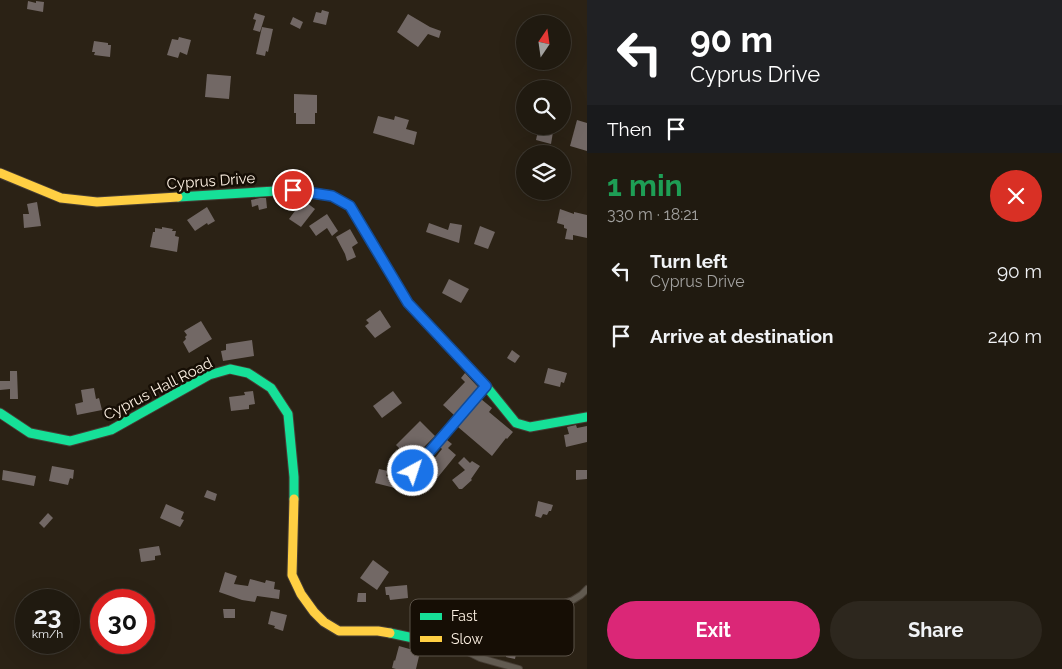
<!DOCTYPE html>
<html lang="en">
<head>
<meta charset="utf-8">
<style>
  body { margin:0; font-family:Raleway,sans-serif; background:#2d271e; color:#f1f3f6; height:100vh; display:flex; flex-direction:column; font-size:19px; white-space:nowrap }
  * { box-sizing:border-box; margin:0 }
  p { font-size:16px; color:#a2a19f }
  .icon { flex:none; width:28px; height:28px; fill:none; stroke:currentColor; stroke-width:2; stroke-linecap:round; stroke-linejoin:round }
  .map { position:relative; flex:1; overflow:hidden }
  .details { display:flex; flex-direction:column; background:#201a10; width:475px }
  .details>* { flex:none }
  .banner { background:#202124; color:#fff; overflow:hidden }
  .needle { width:32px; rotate:13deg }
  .tools { position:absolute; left:516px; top:15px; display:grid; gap:10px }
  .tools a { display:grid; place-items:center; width:55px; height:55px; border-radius:50%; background:#201a10; box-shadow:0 5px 20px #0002,0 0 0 1px #3d3830; font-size:25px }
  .speed { position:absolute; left:15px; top:589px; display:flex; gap:10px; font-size:25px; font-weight:700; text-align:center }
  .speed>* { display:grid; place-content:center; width:65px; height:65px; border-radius:50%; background:#201a10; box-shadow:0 5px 20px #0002,0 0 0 1px #3d3830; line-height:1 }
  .speed small { font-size:12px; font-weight:400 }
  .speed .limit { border:8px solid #d22; background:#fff; color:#111 }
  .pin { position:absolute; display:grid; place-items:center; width:42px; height:42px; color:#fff; margin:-21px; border:2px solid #fff; border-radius:50%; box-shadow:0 1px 5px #0007 }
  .me { position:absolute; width:55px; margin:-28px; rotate:40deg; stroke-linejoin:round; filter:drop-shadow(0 0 4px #0008) }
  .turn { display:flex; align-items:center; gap:18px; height:105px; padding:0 20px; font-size:22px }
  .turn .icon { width:65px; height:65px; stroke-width:2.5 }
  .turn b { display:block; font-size:35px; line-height:42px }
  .then { display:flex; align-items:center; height:48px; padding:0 20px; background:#0003; gap:10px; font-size:19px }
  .round { display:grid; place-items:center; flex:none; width:52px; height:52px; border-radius:26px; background:#2d271e }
  .headline { display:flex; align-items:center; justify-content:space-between; height:85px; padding:0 20px }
  h1 { font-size:30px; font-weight:700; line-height:38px; color:#1e9e55 }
  .primary-button { display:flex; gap:10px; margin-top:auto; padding:10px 20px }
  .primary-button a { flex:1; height:58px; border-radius:30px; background:#db2777; color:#fff; font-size:20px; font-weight:700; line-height:58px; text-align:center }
  .primary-button a+a { background:#2d271e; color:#f1f3f6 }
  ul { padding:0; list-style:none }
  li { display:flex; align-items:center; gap:15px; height:65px; padding:0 20px }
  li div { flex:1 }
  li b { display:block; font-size:19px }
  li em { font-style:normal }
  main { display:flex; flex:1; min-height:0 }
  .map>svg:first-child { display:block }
</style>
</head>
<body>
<main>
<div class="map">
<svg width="587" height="669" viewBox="0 0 587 669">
  <rect width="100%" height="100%" fill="#2b2215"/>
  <!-- building -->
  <g fill="#726865">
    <path d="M28,1L36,3V1L44,2L43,12L27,9Z"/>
    <path d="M322,10L329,12L326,25L313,22L316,12L321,13Z"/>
    <path d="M255,13L265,16L260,32L253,30L256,20L253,19Z"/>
    <path d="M408,14L430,27L441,31L439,38L428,34L418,47L408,40L397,32Z"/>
    <path d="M293,17L303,22L300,29L290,24Z"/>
    <path d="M262,27L273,29L268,52L266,51L265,56L256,54Z"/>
    <path d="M179,37L191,40L187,55L180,52L178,58L167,55L172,39L178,40Z"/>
    <path d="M94,41L108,43V45H111L110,57L94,55L95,52H92Z"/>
    <path d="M207,74L231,76L229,99L205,97Z"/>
    <path d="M294,94L317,95V113H315V124H296V113H294Z"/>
    <path d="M378,116L394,120L395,116L409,120L406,129L417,132L414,145L373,133Z"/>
    <path d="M577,120L587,123V151L570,146Z"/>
    <path d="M539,126H554L551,144L536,140Z"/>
    <path d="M260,198H266L267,208L259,210L258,205L252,207L251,200Z"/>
    <path d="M303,200L315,209L301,227L289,219Z"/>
    <path d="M37,202L41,226L24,228L23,214H29L27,204Z"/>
    <path d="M207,207L215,221L208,225L207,223L195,231L187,220Z"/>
    <path d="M560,209L574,214V212L587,215V238L573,235V240L565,239L567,229L564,228V225L557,223Z"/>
    <path d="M327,214L338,231L332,236L327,228L316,236L309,226Z"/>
    <path d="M429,223L448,230L450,223L462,225L459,243L426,232Z"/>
    <path d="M480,226L495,232L488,249L474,244Z"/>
    <path d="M162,227L173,229L172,231H176L175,236L179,237L177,252L150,247L153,232H155V228L162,229Z"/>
    <path d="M350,229L358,243L352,247L356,257L347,261L345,254L336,237Z"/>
    <path d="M449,279L469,289L461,303L442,293Z"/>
    <path d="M380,310L391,327L375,338L365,326L369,323L366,320Z"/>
    <path d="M201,321L212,339L189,353L183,342L186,339L185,337L187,335L184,331Z"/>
    <path d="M252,340L254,356L223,361L221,351L226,350V344Z"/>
    <path d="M512,350L520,356L515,363L507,358Z"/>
    <path d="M548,368L567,373L564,383L561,382L560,387L544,383Z"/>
    <path d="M10,371H17L18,399H10V389L0,390V381H10Z"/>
    <path d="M465,373L478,387L454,415L443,405L465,382L461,378Z"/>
    <path d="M94,388L96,399L99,398L102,410L77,415L75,404L83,402L81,390Z"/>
    <path d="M253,391L255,404L249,405V409L231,411L229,397L245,395L244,392Z"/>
    <path d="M393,391L402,403L382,418L373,406Z"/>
    <path d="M481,399L492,408L489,412L513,432L507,439L506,438L492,456L458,427Z"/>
    <path d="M420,421L435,436L411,460L396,445Z"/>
    <path d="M576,425L577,428L587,426V442L566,447L564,435L569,434L567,427Z"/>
    <path d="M447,440L452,444L448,448L456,455L434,482L423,473L442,449L440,447Z"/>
    <path d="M464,457L470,463L472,461L480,466L471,479L472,480L462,489H459L452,480L465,470L458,463Z"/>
    <path d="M52,466L74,470L73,479L70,478L68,485L49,481Z"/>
    <path d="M379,469L388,471L386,476L401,480L399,489L375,483Z"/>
    <path d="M3,470L36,476L34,486L2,480Z"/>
    <path d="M576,470H587V479L576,480Z"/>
    <path d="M207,490L217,494L215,501L204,497Z"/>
    <path d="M538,501L553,505L551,511H549L547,515L543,514L541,518L535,516Z"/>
    <path d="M166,504L184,512L181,519L184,520L180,527L160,518Z"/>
    <path d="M48,513L53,518L44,528L39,523Z"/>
    <path d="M159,546L161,555L155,556V560L141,562L139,549Z"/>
    <path d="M373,560L389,572L377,590L360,578Z"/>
    <path d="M225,572L237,576L234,584L248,586L250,579L265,583L266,580L275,582L274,589L280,590L279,599L257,596L255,602L242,600L219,592Z"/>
    <path d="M407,585L408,598L390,600L389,595H386L385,587Z"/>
    <path d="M358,593H366V602H357Z"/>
    <path d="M223,609H235V618H224Z"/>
    <path d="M271,611L287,615L283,631L274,628L275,626L268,624Z"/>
    <path d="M499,639L507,648L509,640L524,644L522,655L516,654L515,659L506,657V653L496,649Z"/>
    <path d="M399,646L420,652L416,669H396L392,668L394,660L395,661Z"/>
  </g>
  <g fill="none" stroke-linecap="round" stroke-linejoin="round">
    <!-- street casing -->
    <g stroke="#463d34" stroke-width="8">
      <g id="street">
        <path d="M413,471L486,386"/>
        <path d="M519,669L480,658L460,648L469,636L476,631L526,616L573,600L581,595L587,589"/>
      </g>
    </g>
    <!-- fast casing -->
    <g stroke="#463d34" stroke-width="11">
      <g id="fast">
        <path d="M178,197L293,190L332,196L350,206L408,303L486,386L516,423L530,427L587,417"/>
        <path d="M0,413L30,433L70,441L111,430L209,375L230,369L248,373L271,388L288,414L294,477V499"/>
        <path d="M390,633L460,648"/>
      </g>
    </g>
    <!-- slow casing -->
    <g stroke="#463d34" stroke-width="11">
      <g id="slow">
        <path d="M0,173L61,198L97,202L178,197"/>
        <path d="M294,499L292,575L301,594L314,612L324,622L339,631H378L390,633"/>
      </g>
    </g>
    <!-- street -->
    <use href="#street" stroke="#615a50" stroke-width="6"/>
    <!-- fast -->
    <use href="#fast" stroke="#16e098" stroke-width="9"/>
    <!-- slow -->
    <use href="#slow" stroke="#ffcf43" stroke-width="9"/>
  </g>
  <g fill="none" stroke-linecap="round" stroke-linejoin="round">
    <!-- route casing -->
    <g stroke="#114b97" stroke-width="12">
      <path id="route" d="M293,190L332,196L350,206L408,303L486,386L413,471"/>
    </g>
    <!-- route -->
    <use href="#route" stroke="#1a73e8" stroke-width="9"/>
  </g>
  <g text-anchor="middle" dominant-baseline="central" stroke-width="5" stroke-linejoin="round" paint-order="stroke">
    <!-- street labels -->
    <g font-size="15" fill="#fdf1e3" stroke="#160e05">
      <text transform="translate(211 181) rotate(-4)">Cyprus Drive</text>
      <text transform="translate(158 389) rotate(-27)">Cyprus Hall Road</text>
    </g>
  </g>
  <!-- legend -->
  <rect x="410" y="599" width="164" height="57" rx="8" fill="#160e05" stroke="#5b5248" stroke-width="1"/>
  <rect x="420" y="613" width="22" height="7" fill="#16e098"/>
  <rect x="420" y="636" width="22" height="6" fill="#ffcf43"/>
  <g font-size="14" fill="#fdf1e3">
    <text x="451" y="621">Fast</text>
    <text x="451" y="644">Slow</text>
  </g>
</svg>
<div class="tools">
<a><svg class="needle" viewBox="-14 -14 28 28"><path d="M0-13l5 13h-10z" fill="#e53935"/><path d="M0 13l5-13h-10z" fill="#a2a19f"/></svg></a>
<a><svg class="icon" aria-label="search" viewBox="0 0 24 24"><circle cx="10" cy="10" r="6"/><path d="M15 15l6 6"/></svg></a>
<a><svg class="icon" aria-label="layers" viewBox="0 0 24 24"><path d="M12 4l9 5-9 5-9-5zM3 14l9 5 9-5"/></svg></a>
</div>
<div class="speed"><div>23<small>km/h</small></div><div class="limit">30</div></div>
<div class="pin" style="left:293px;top:190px;background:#d93025"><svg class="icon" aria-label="arrive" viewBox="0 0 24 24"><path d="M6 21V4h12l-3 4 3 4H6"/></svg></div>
<svg class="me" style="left:413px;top:471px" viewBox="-20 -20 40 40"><circle r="17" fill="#1a73e8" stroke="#fff" stroke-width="3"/><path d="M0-11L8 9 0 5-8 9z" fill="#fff"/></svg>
</div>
<section class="details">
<div class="banner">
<div class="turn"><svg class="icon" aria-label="left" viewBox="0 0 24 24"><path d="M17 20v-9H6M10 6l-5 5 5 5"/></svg><div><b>90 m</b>Cyprus Drive</div></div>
<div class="then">Then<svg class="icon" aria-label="arrive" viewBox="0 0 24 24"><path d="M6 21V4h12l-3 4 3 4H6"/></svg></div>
</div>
<div class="headline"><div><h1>1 min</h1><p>330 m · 18:21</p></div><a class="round" style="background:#d93025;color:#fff"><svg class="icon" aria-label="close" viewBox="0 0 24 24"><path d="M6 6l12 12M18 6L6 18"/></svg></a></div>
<ul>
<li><svg class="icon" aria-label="left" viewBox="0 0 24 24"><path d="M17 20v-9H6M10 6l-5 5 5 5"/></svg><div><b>Turn left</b><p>Cyprus Drive</p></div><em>90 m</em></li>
<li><svg class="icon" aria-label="arrive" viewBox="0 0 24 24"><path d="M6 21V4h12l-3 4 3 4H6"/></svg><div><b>Arrive at destination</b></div><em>240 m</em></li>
</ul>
<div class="primary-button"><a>Exit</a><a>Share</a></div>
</section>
</main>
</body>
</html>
